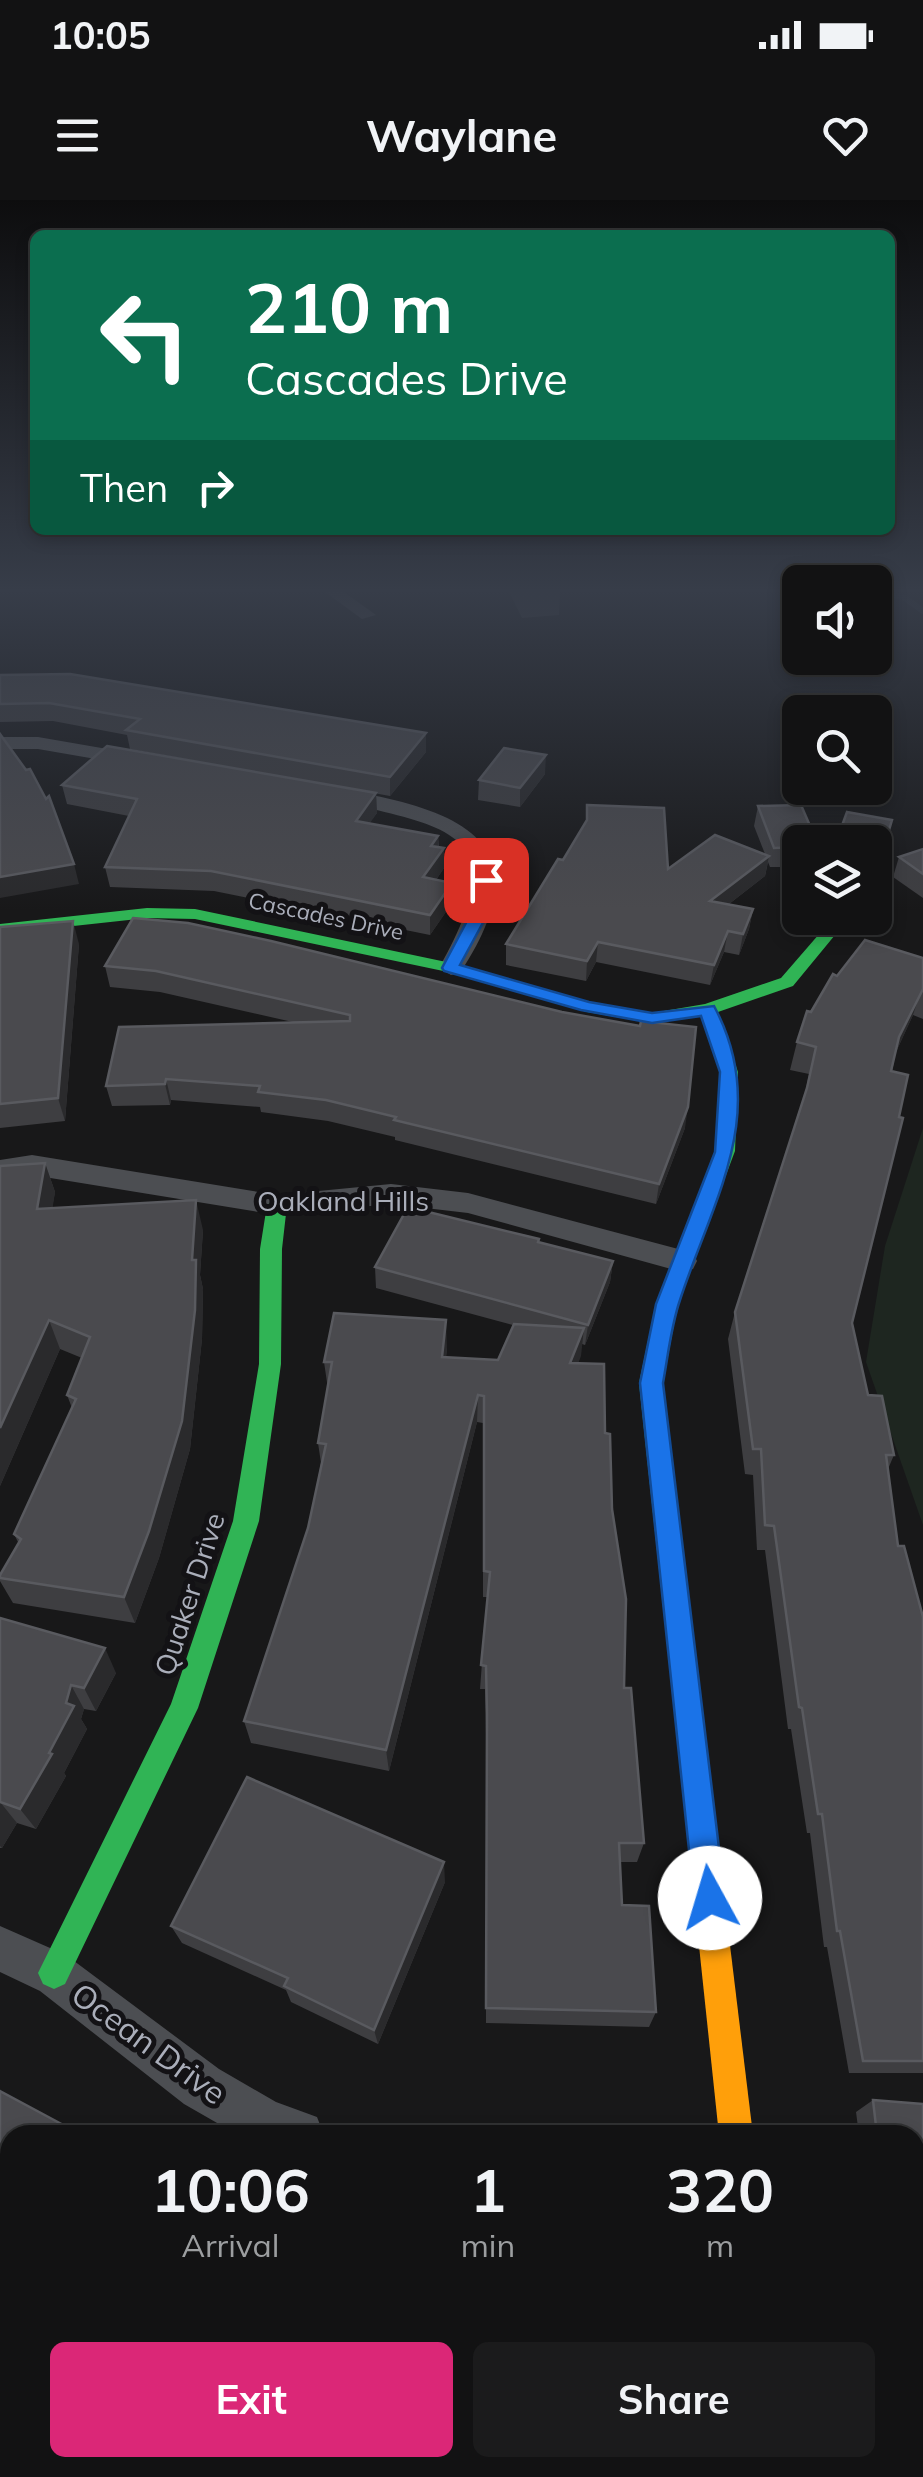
<!DOCTYPE html>
<html lang="en">
<head>
<meta charset="utf-8">
<style>
  body { margin:0; font-family:Mulish,sans-serif; background:#1b1b1c; color:#f1f3f6; height:100vh; display:flex; flex-direction:column; font-size:38px; white-space:nowrap }
  * { box-sizing:border-box; margin:0 }
  p { font-size:32px; color:#9c9ea0 }
  .icon { flex:none; width:55px; height:55px; fill:none; stroke:currentColor; stroke-width:2; stroke-linecap:round; stroke-linejoin:round }
  .map { position:relative; flex:1; overflow:hidden }
  .drawer { position:absolute; left:0px; top:1925px; width:925px; height:352px; display:flex; flex-direction:column; background:#121213; border-radius:30px 30px 0 0; box-shadow:0 5px 15px #0003,0 0 0 2px #313233 }
  .drawer>* { flex:none }
  .banner { position:absolute; left:30px; top:30px; width:865px; height:305px; border-radius:15px; box-shadow:0 5px 15px #0003,0 0 0 2px #313233; background:#0b6e4f; color:#fff; overflow:hidden }
  .fabs { position:absolute; left:782px; top:365px; display:grid; gap:20px }
  .fabs a { display:grid; place-items:center; width:110px; height:110px; border-radius:15px; background:#121213; box-shadow:0 5px 15px #0003,0 0 0 2px #313233; font-size:50px }
  .pin { position:absolute; display:grid; place-items:center; width:85px; height:85px; color:#fff; margin:-42px; border-radius:20px; box-shadow:0 5px 15px #0006 }
  .me { position:absolute; width:110px; margin:-55px; rotate:354deg; stroke-linejoin:round; filter:drop-shadow(0 0 8px #0008) }
  .turn { display:flex; align-items:center; gap:35px; height:210px; padding:0 50px; font-size:45px }
  .turn .icon { width:130px; height:130px; stroke-width:2.5 }
  .turn b { display:block; font-size:70px; line-height:85px }
  .then { display:flex; align-items:center; height:95px; padding:0 50px; background:#0003; gap:20px; font-size:38px }
  .eta { display:flex; justify-content:space-evenly; align-items:center; height:170px; text-align:center }
  .eta b { font-size:60px; font-weight:700; line-height:70px }
  .action { display:flex; gap:20px; margin-top:auto; padding:20px 50px }
  .action a { flex:1; height:115px; border-radius:15px; background:#db2777; color:#fff; font-size:40px; font-weight:700; line-height:115px; text-align:center }
  .action a+a { background:#1b1b1c; color:#f1f3f6 }
  .status { display:flex; justify-content:space-between; align-items:center; height:70px; padding:0 50px; background:#121213; direction:ltr }
  .status svg { height:28px; fill:currentColor }
  header { display:flex; justify-content:space-between; align-items:center; height:130px; padding:0 50px; background:#121213; font-size:45px; font-weight:700 }
  .map>svg:first-child { display:block }
</style>
</head>
<body>
<div class="status"><b>10:05</b><svg viewBox="0 0 49 12"><path d="M0 12V9h3v3zM5 12V6h3v6zM10 12V3h3v9zM15 12V0h3v12zM26 1h20v11H26zM47 4h2v5h-2z"/></svg></div>
<header><svg class="icon" aria-label="menu" viewBox="0 0 24 24"><path d="M4 6h16M4 12h16M4 18h16"/></svg>Waylane<svg class="icon" aria-label="heart" viewBox="0 0 24 24"><path d="M12 20l-8-8c-3-5 5-10 8-4 3-6 11-1 8 4z"/></svg></header>
<div class="map">
<svg width="923" height="2277" viewBox="0 0 923 2277">
  <rect width="100%" height="100%" fill="#181819"/>
  <!-- green -->
  <path fill="#1e2620" d="M923,928V1325L866,1162L885,1046Z"/>
  <g fill="none" stroke-linecap="round" stroke-linejoin="round">
    <!-- stream -->
    <path stroke="#2b333b" stroke-width="6" d="M885,392L905,398L923,411"/>
    <!-- street -->
    <g fill="#4c4e52" fill-rule="evenodd">
      <path d="M325,392H344L376,415L362,419Z"/>
      <path d="M0,537H38L142,555L152,561L142,567L38,549H0Z"/>
      <path d="M333,588C453,608 550,636 460,773L451,775L439,768C519,626 445,628 326,598L323,594L326,590Z"/>
      <path d="M32,955L277,995L391,984L468,993L682,1050L693,1053L697,1061L693,1069L682,1072L468,1013L391,1004L277,1015L32,975L0,980V960Z"/>
      <path d="M0,1726L66,1755L219,1869L276,1902L317,1917L324,1935H238L184,1904L40,1791L0,1772Z"/>
      <path d="M762,2268H818L821,2277H763Z"/>
    </g>
    <!-- fast -->
    <g fill="#30b455" fill-rule="evenodd">
      <path d="M147,708L195,709L451,763L589,802L652,813L705,804L781,778L833,718H849L793,786L718,812L738,872L735,951L678,1103L663,1183L706,1547L702,1557L692,1561L682,1557L678,1547L639,1183L656,1103L715,951L720,872L701,815L652,823L587,812L448,772L195,719L147,718L0,734V724Z"/>
      <path d="M277,998L287,1005L282,1049L281,1164L259,1321L198,1508L65,1784L54,1789L43,1784L38,1773L171,1504L233,1321L259,1164L260,1049L267,1005Z"/>
    </g>
    <!-- slow -->
    <path fill="#ff9f0a" fill-rule="evenodd" d="M692,1533L702,1537L706,1547L753,1935H719L678,1547L682,1537Z"/>
  </g>
  <!-- wall -->
  <g fill="#3e3e41">
    <path d="M509,392H560L559,415L522,418Z"/>
    <path d="M0,475L426,533V552L390,596L130,549L127,535L53,521L0,522Z"/>
    <path d="M545,574L520,607L478,600L479,580Z"/>
    <path d="M62,585L376,593L377,613L369,623L438,636L439,647L444,648V668L436,680L452,703L430,735L214,691L110,687L105,667L129,616L67,604Z"/>
    <path d="M587,605L668,669L765,654L754,626L758,606L800,642V667H770L768,662L765,676L729,704L753,709L749,729L739,755L724,752L710,785L596,762L586,781L506,765V744L563,660L586,622Z"/>
    <path d="M892,620L875,677V642Z"/>
    <path d="M923,649V698L893,677L899,657Z"/>
    <path d="M133,718L685,928L656,1004L395,940V937L328,921L261,912L260,907L171,900L170,905L112,906L106,886L297,823L160,792L110,787L105,766Z"/>
    <path d="M0,727L79,744L65,921L0,928Z"/>
    <path d="M923,758V819L913,815L895,854L852,1123L868,1195L894,1255L888,1269L898,1346L923,1417V1873H849L827,1747H824L810,1633H807L791,1529H788L765,1350H757L753,1275L745,1274L728,1139L735,1112L804,898L809,874L790,870L797,842L811,812L837,776Z"/>
    <path d="M45,963L55,992L52,1008L203,1030L200,1075L203,1089L202,1139L190,1249L159,1358L135,1423L13,1403L0,1381V1375L19,1344L14,1334L72,1208L67,1195L82,1158L60,1149L0,1286V966Z"/>
    <path d="M539,1039V1042L613,1061L610,1082L585,1145L582,1144L578,1163L605,1233L612,1309L624,1488L644,1643L637,1662H620L622,1705L656,1812L649,1827L486,1823V1535L485,1489H480L487,1397H483V1223L477,1222L389,1571L251,1543L244,1521L308,1328L321,1263L318,1243L328,1189L324,1162L447,1148L446,1157L498,1160L513,1125L376,1088L375,1067Z"/>
    <path d="M0,1418L116,1473L96,1511L84,1509L81,1519L87,1529L64,1573L66,1576L36,1629L17,1623L2,1648H0Z"/>
    <path d="M445,1682L378,1844L291,1802L286,1790L182,1743L171,1726Z"/>
    <path d="M873,1900L923,1904V2277H915L914,2268H915V1935H859L856,1912Z"/>
  </g>
  <!-- shaded-wall -->
  <g fill="#2a2a2c">
    <path d="M426,533V552L390,596V577Z"/>
    <path d="M546,555L545,574L520,607V588Z"/>
    <path d="M376,593L377,613L358,640L356,621Z"/>
    <path d="M438,636L439,656L444,648V668L424,697L423,677L431,646Z"/>
    <path d="M769,656L765,676L707,721L710,701Z"/>
    <path d="M74,664L79,684L0,698V677Z"/>
    <path d="M452,683V703L430,735V715Z"/>
    <path d="M753,709L749,729L739,755L743,734Z"/>
    <path d="M73,721L79,744L65,921L58,898Z"/>
    <path d="M728,731L724,752L710,785L714,765Z"/>
    <path d="M598,742L596,762L586,781L587,761Z"/>
    <path d="M922,788L913,815L890,865L899,837Z"/>
    <path d="M166,879L171,900L170,905L165,884Z"/>
    <path d="M688,907L685,928L656,1004L659,984Z"/>
    <path d="M45,963L55,992L48,1038L37,1009Z"/>
    <path d="M196,1000L203,1030L200,1075L203,1089L202,1139L190,1249L159,1358L135,1423L124,1397L192,1060Z"/>
    <path d="M613,1061L610,1082L585,1145L588,1125Z"/>
    <path d="M49,1120L60,1149L0,1286V1228Z"/>
    <path d="M446,1120L447,1148L443,1185L442,1157Z"/>
    <path d="M584,1128L581,1156L568,1190L570,1163Z"/>
    <path d="M478,1195L477,1222L389,1571L386,1550Z"/>
    <path d="M105,1448L116,1473L96,1511L84,1488Z"/>
    <path d="M71,1485L84,1509L81,1519L87,1529L64,1573L66,1576L36,1629L20,1609L49,1553Z"/>
    <path d="M0,1602L17,1623L2,1648L0,1646Z"/>
    <path d="M444,1662L445,1682L378,1844L374,1830Z"/>
    <path d="M186,2268H198L194,2277H183Z"/>
  </g>
  <!-- building -->
  <g fill="#4a4a4e" stroke="#595a5f" stroke-width="2.5">
    <path d="M70,474L426,533L390,577L126,530L140,519L49,503L0,504V475Z"/>
    <path d="M0,534L26,570L30,569L46,599L49,596L74,664L0,677Z"/>
    <path d="M107,546L376,593L356,621L438,636L431,646L444,648L423,677L452,683L430,715L211,671L105,667L137,599L62,585Z"/>
    <path d="M504,548L546,555L520,588L479,580Z"/>
    <path d="M587,605L664,608L668,669L715,635L769,656L710,701L753,709L743,734L728,731L714,765L598,742L587,761L506,744L558,659L563,660L587,620Z"/>
    <path d="M801,605L817,642H800V647L774,648L758,606Z"/>
    <path d="M847,612L892,620L881,657L875,656V642H836Z"/>
    <path d="M923,649V674L899,657Z"/>
    <path d="M133,718L188,723L271,741L562,812L640,826L641,821L696,827L688,907L659,984L394,920L396,917L326,900L258,892L260,886L166,879L165,884L106,886L119,827L350,821V815L156,771L105,766Z"/>
    <path d="M73,721L58,898L0,904V727Z"/>
    <path d="M865,740L923,758V789L899,837L891,871L908,875L899,917L903,918L852,1123L868,1195L882,1196L894,1255H886L898,1346H904L923,1417V1861H863L840,1731H837L822,1614H818L802,1508L799,1507L774,1326L765,1325L761,1249H753L735,1112L807,888L816,847L797,842L807,811L811,812L833,774L837,776Z"/>
    <path d="M45,963L37,1009L196,1000L192,1060H196L195,1110L182,1221L149,1331L124,1397L0,1378V1375L21,1339L14,1334L76,1199L67,1195L90,1137L49,1120L0,1228V966Z"/>
    <path d="M408,1007L539,1039L538,1042L613,1061L588,1125L375,1067Z"/>
    <path d="M334,1113L446,1120L442,1157L498,1160L514,1124L584,1128L570,1163L604,1164L605,1233L610,1234L612,1309L626,1399L624,1488H631L644,1643H619L622,1705L649,1706L656,1812L486,1808L487,1513L486,1466L481,1465L490,1372L484,1371V1196L478,1195L386,1550L244,1521L308,1328L326,1244L318,1243L332,1162H324Z"/>
    <path d="M0,1418L105,1448L84,1488L71,1485L66,1503L74,1506L49,1553L52,1554L20,1609L0,1602Z"/>
    <path d="M247,1577L444,1662L374,1830L284,1786L288,1778L171,1726Z"/>
    <path d="M0,1891L82,1935H10V2179L0,2173Z"/>
    <path d="M873,1900L923,1904V2202L919,2201L915,2163V1935H877Z"/>
    <path d="M126,2268H186L183,2277H143Z"/>
    <path d="M292,2268H418L417,2277H291Z"/>
    <rect x="491" y="2268" width="205" height="9"/>
  </g>
  <!-- sky -->
  <linearGradient id="sky" x2="0" y2="1"><stop stop-color="#0d0d0e"/><stop offset="0.55" stop-color="#373d49"/><stop offset="1" stop-color="#373d49" stop-opacity="0"/></linearGradient>
  <rect width="923" height="710" fill="url(#sky)"/>
  <!-- route -->
  <path fill="#1a73e8" stroke="#114b97" stroke-width="2.5" d="M486,676L494,680L485,719L460,765L589,802L652,813L714,806C771,912 713,999 680,1100C671,1126 668,1156 663,1183L725,1698L721,1709L710,1713L698,1709L694,1698L640,1183L656,1104L715,952L720,872L701,816L652,823L581,810L444,771L442,768L468,719L478,680Z"/>
  <g text-anchor="middle" dominant-baseline="central" stroke-width="10" stroke-linejoin="round" paint-order="stroke">
    <!-- far-street labels -->
    <g font-size="22" fill="#aaaeba" stroke="#131215">
      <text transform="translate(326 716) rotate(12)">Cascades Drive</text>
    </g>
    <!-- street labels -->
    <g font-size="28" fill="#aaaeba" stroke="#131215">
      <text x="343" y="1000">Oakland Hills</text>
      <text transform="translate(189 1394) rotate(-72)">Quaker Drive</text>
    </g>
    <!-- near-street labels -->
    <g font-size="32" fill="#aaaeba" stroke="#131215">
      <text transform="translate(149 1843) rotate(36)">Ocean Drive</text>
    </g>
  </g>
</svg>
<div class="fabs">
<a><svg class="icon" aria-label="sound" viewBox="0 0 24 24"><path d="M4 9h4l5-4v14l-5-4H4zM17 9q2 3 0 6"/></svg></a>
<a><svg class="icon" aria-label="search" viewBox="0 0 24 24"><circle cx="10" cy="10" r="6"/><path d="M15 15l6 6"/></svg></a>
<a><svg class="icon" aria-label="layers" viewBox="0 0 24 24"><path d="M12 4l9 5-9 5-9-5zM3 14l9 5 9-5"/></svg></a>
</div>
<div class="pin" style="left:486px;top:680px;background:#d93025"><svg class="icon" aria-label="arrive" viewBox="0 0 24 24"><path d="M6 21V4h12l-3 4 3 4H6"/></svg></div>
<svg class="me" style="left:710px;top:1698px" viewBox="-20 -20 40 40"><circle r="19" fill="#fff"/><path d="M0-13L10 11 0 6-10 11z" fill="#1a73e8"/></svg>
<div class="banner">
<div class="turn"><svg class="icon" aria-label="left" viewBox="0 0 24 24"><path d="M17 20v-9H6M10 6l-5 5 5 5"/></svg><div><b>210 m</b>Cascades Drive</div></div>
<div class="then">Then<svg class="icon" aria-label="right" viewBox="0 0 24 24"><path d="M7 20v-9h11M14 6l5 5-5 5"/></svg></div>
</div>
<section class="drawer">
<div class="eta">
<div><b>10:06</b><p>Arrival</p></div>
<div><b>1</b><p>min</p></div>
<div><b>320</b><p>m</p></div>
</div>
<div class="action"><a>Exit</a><a>Share</a></div>
</section>
</div>
</body>
</html>
